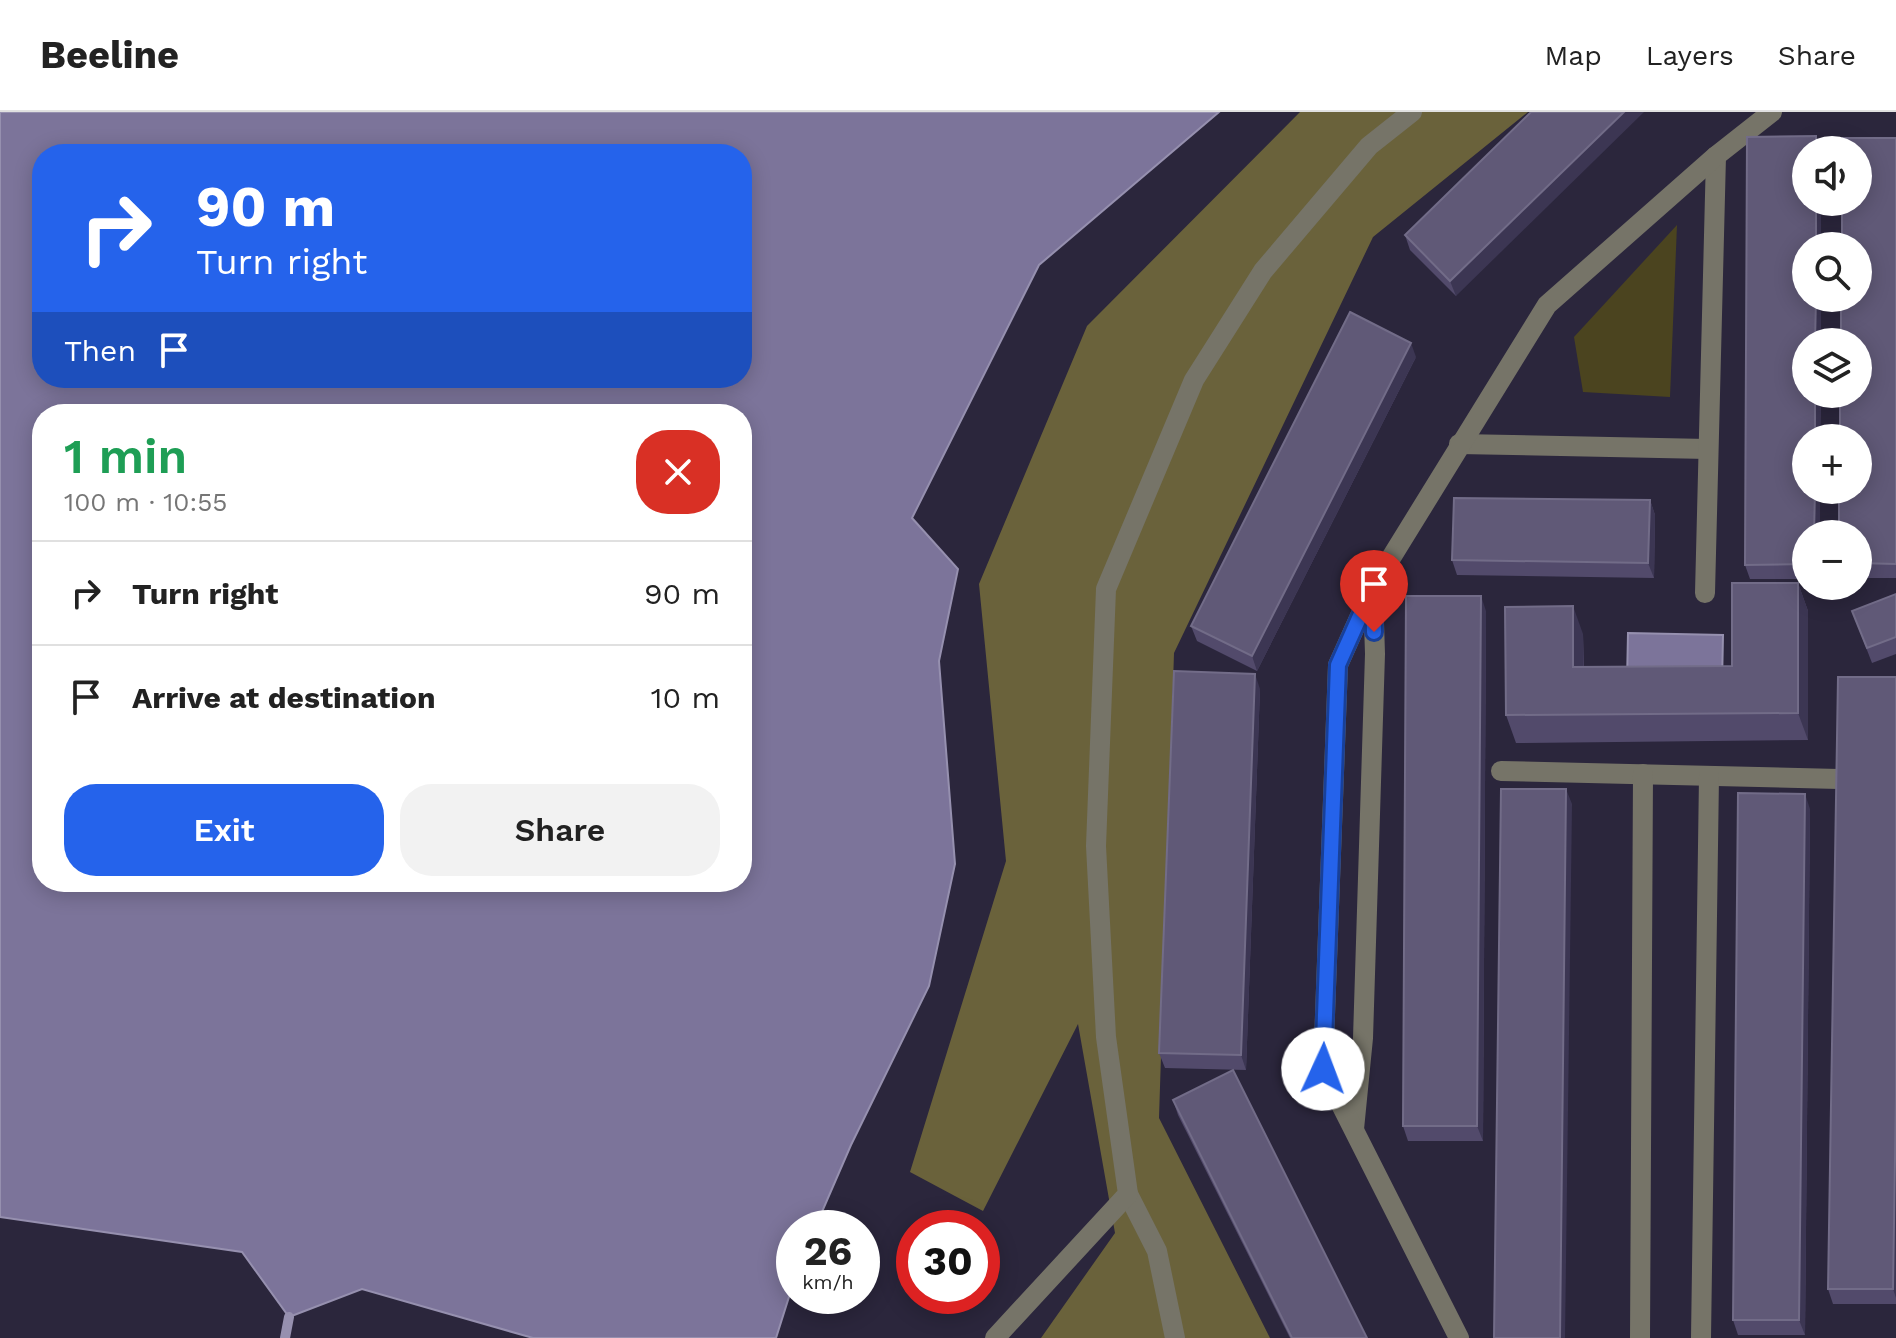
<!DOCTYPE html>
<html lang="en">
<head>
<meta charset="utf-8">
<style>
  body { margin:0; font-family:"Work Sans",sans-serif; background:#f2f2f2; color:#222; height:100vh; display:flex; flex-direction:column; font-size:30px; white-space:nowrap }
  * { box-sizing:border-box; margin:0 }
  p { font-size:26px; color:#767676 }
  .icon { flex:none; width:44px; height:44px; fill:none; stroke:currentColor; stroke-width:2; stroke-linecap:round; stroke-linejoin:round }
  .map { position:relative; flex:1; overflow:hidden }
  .panel { position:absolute; left:32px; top:292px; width:720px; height:488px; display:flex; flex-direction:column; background:#fff; border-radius:32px; box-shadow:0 4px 20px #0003 }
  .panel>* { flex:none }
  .guide { position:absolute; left:32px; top:32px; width:720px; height:244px; border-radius:32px; box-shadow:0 4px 20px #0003; background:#2563eb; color:#fff; overflow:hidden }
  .fabs { position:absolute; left:1792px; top:24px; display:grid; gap:16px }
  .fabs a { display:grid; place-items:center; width:80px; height:80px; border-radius:50%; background:#fff; box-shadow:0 4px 20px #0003; font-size:40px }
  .speed { position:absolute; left:776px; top:1098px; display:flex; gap:16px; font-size:40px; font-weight:700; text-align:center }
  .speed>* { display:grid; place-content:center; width:104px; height:104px; border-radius:50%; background:#fff; box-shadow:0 4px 20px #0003; line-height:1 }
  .speed small { font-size:20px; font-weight:400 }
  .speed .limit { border:12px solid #d22; background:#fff; color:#111 }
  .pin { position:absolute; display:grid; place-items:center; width:68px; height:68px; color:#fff; margin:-82px -34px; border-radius:50% 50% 50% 0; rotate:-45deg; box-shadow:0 0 8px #0007 }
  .pin .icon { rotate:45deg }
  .me { position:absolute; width:88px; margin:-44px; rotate:2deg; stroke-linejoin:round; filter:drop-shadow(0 0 6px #0008) }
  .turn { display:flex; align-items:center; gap:28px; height:168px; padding:0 32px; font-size:36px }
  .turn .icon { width:104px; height:104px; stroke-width:2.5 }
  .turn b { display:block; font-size:56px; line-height:68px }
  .then { display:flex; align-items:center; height:76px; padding:0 32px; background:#0003; gap:16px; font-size:30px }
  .round { display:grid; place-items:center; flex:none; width:84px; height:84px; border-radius:32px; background:#f2f2f2 }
  .headline { display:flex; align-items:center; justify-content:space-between; height:136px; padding:0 32px }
  h1 { font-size:48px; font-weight:600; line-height:60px; color:#1e9e55 }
  .action { display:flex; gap:16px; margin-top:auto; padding:16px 32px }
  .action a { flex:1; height:92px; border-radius:32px; background:#2563eb; color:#fff; font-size:32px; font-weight:600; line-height:92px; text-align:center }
  .action a+a { background:#f2f2f2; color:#222 }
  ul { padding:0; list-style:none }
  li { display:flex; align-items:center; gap:24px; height:104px; padding:0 32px; border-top:2px solid #e0e0e0 }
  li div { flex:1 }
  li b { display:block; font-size:30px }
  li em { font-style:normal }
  header { display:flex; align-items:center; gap:48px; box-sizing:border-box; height:112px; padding:0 40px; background:#fff; border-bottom:2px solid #e0e0e0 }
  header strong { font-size:38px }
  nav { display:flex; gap:44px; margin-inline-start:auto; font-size:28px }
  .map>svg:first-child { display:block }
</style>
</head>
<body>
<header>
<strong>Beeline</strong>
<nav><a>Map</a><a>Layers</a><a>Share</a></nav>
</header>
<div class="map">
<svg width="1896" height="1226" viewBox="0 0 1896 1226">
  <rect width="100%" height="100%" fill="#2b263c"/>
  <!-- green -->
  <path fill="#4b441f" d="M1677,113L1670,285L1583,280L1574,225Z"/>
  <!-- forest -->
  <path fill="#6a623b" d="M1300,0H1528L1373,125L1174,541L1159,1006L1270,1226H1041L1115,1121L1078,912L983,1099L910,1060L1006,749L979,472L1087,214Z"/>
  <!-- water -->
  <g fill="#7c749a" stroke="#9690af" stroke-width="2" fill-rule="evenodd">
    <path d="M0,0H1219L1039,153L912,406L958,457L939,549L955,752L929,874L851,1033L815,1116H794V1169L776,1226H533L362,1177L289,1205L242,1140L0,1105ZM42,42H742V266H42ZM42,302H742V770H42Z"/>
    <path d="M1628,521L1723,523L1722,572L1627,570Z"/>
  </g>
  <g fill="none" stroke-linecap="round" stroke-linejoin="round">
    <!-- stream -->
    <path stroke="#9690af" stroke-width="10" d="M285,1226L289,1205"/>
    <!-- minor -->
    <g stroke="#767468" stroke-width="20">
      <path d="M1459,332L1708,337"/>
      <path d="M1705,481L1716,44"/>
      <path d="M1501,659L1839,667"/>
      <path d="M1354,1017L1363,926L1375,542L1373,479"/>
      <path d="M1128,1082L1157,1139L1175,1226"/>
      <path d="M995,1226L1128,1082L1106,925L1096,734L1106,477L1194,268L1263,159L1369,34L1412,0"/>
      <path d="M1459,1226L1323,957L1338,553L1373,475L1547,193L1716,44L1772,0"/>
      <path d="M1640,1226L1643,662"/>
      <path d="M1701,1226L1709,664"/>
    </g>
  </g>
  <!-- wall -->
  <g fill="#524a6b">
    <path d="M1531,0L1456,184L1410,138L1405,123Z"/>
    <path d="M1816,24L1821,38H1806V90H1821V134H1806V186H1821V230H1806V282H1821L1820,326H1806V378H1820V422H1806V467H1750L1745,453L1747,25Z"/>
    <path d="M1896,26V466H1858V422Z"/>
    <path d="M1416,245L1257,559L1197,529L1191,514Z"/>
    <path d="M1650,388L1655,403L1654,466L1457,463L1452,448Z"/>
    <path d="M1798,471L1808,499V628L1516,631L1506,603L1583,522L1584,555L1732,554Z"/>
    <path d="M1896,482V542L1872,551L1852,499Z"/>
    <path d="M1486,499L1483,1029H1408L1403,1014Z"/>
    <path d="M1896,565V1192H1833L1828,1177Z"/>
    <path d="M1260,577L1246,958L1165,956L1159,941Z"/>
    <path d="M1810,697L1805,1223H1738L1733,1208Z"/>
    <path d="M1173,988L1367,1226H1290L1178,1003Z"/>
  </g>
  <!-- shaded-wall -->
  <g fill="#3c3653">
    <path d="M1624,0H1644L1456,184L1450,169Z"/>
    <path d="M1816,24L1821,38H1816Z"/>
    <rect x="1816" y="90" width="5" height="44"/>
    <path d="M1816,186H1821V230H1815Z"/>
    <path d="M1411,231L1416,245L1257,559L1252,544Z"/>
    <path d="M1815,282H1821L1820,326H1815Z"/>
    <path d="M1815,378H1820V422H1814Z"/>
    <path d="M1650,388L1655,403L1654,466L1648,451Z"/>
    <path d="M1798,471L1808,499V628L1798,601Z"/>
    <path d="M1481,484L1486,499L1483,1029L1477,1014Z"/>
    <path d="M1573,494L1583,522L1584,582L1573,555Z"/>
    <path d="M1255,562L1260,577L1246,958L1241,943Z"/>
    <path d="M1566,677L1572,692L1565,1226H1560Z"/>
    <path d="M1805,682L1810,697L1805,1223L1799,1208Z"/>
    <path d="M1896,982V1186L1893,1177Z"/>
  </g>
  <!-- building -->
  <g fill="#605977" stroke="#726c88" stroke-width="2">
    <path d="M1531,0H1624L1450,169L1405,123Z"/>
    <path d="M1816,24V38H1806V90H1816V134H1806V186H1816L1815,230H1806V282H1815V326H1806V378H1815L1814,422H1806V452L1745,453L1747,25Z"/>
    <path d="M1843,26H1896V452L1858,451V422H1839V378H1858V326H1840V282H1858V230H1841V186H1858V134H1842V90H1858V38H1843Z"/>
    <path d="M1350,200L1411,231L1252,544L1191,514Z"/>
    <path d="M1454,386L1650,388L1648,451L1452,448Z"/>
    <path d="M1732,471H1798V601L1506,603L1505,495L1573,494V555L1732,554Z"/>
    <path d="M1896,482V525L1867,536L1852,499Z"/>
    <path d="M1406,484H1481L1477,1014H1403Z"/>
    <path d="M1174,559L1255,562L1241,943L1159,941Z"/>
    <path d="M1838,565H1896V982L1893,1177H1828Z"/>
    <path d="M1501,677H1566L1560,1226H1494Z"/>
    <path d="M1738,681L1805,682L1799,1208H1733Z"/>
    <path d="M1233,958L1367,1226H1292L1173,988Z"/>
  </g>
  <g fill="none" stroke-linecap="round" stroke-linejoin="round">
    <!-- route casing -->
    <g stroke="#184099" stroke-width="20">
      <path id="route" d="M1323,957L1338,553L1373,475L1374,520"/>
    </g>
    <!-- route -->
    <use href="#route" stroke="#2563eb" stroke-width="14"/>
  </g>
</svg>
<div class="fabs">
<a><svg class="icon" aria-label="sound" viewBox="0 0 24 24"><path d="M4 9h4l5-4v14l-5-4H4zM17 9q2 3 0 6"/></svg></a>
<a><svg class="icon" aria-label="search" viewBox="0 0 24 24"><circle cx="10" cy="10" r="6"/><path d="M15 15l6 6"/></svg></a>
<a><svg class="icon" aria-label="layers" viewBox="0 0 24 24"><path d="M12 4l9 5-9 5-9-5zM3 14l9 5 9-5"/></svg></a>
<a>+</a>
<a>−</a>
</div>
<div class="speed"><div>26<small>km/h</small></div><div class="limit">30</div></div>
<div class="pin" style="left:1374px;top:520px;background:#d93025"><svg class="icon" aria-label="arrive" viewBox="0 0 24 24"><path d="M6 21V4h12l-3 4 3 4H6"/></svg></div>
<svg class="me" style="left:1323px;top:957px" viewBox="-20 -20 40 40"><circle r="19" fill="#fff"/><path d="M0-13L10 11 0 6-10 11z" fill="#2563eb"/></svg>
<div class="guide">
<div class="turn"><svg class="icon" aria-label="right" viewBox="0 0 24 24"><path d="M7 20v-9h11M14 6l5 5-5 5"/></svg><div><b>90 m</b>Turn right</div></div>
<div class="then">Then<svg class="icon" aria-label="arrive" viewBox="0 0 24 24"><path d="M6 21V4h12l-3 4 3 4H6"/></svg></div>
</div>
<section class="panel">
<div class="headline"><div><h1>1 min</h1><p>100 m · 10:55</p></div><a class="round" style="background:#d93025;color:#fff"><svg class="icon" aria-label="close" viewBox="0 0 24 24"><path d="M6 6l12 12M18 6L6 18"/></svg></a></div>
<ul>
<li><svg class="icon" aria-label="right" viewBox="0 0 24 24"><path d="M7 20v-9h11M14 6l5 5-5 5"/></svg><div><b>Turn right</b></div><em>90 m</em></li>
<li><svg class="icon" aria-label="arrive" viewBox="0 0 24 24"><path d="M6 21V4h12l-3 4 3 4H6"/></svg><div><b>Arrive at destination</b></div><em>10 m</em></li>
</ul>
<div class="action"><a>Exit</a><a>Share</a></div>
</section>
</div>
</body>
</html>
